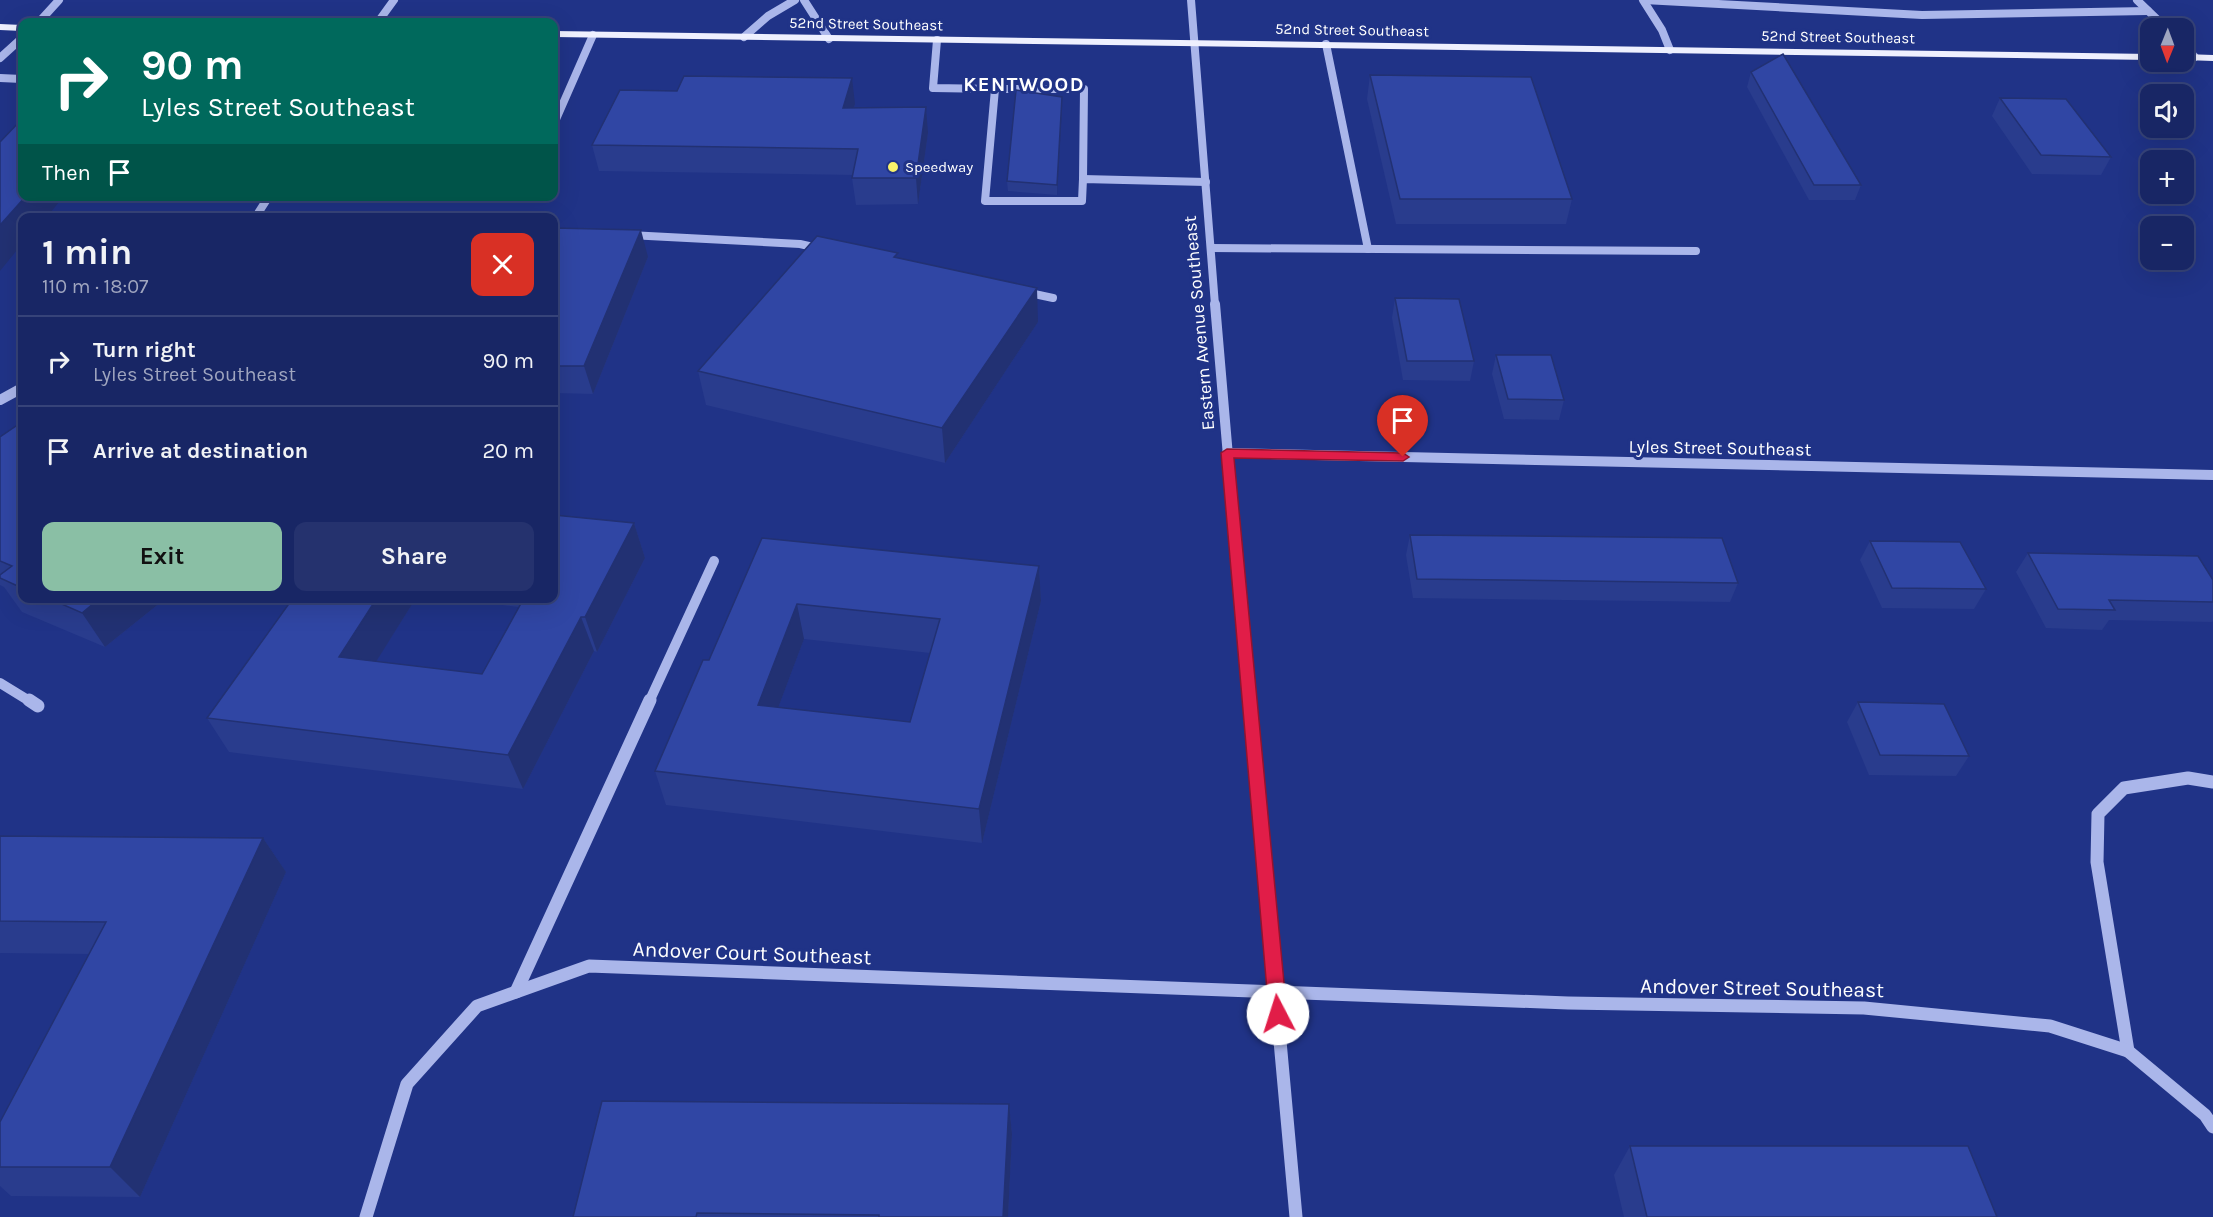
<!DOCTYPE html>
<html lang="en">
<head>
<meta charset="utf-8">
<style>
  body { margin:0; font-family:Karla,sans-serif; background:#25326e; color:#f1f3f6; height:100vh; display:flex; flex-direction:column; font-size:22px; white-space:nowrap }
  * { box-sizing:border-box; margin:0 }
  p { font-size:20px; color:#9fa5bf }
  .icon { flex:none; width:33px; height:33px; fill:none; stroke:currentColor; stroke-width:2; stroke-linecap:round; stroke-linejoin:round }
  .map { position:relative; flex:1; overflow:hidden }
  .side { position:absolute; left:18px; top:213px; width:540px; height:390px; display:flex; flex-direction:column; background:#182665; border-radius:12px; box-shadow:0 6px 24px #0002,0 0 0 2px #364379 }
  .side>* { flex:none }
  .guide { position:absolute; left:18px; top:18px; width:540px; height:183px; border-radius:12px; box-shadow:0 6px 24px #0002,0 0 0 2px #364379; background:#00695c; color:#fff; overflow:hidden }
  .needle { width:39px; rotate:181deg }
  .buttons { position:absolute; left:2140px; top:18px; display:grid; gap:12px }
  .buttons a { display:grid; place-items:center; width:54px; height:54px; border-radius:12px; background:#182665; box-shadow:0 6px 24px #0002,0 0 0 2px #364379; font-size:30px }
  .pin { position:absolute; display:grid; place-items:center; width:51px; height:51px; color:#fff; margin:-62px -26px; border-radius:50% 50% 50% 0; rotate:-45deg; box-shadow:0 0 6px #0007 }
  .pin .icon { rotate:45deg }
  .me { position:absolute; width:66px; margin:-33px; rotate:355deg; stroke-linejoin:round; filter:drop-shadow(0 0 4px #0008) }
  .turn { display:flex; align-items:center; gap:21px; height:126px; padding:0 24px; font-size:27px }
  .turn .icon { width:78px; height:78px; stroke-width:2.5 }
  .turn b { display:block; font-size:42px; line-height:51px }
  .then { display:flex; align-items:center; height:57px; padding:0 24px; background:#0003; gap:12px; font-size:22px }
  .round { display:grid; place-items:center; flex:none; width:63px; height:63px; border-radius:12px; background:#25326e }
  .summary { display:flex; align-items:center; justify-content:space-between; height:102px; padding:0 24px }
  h1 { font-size:36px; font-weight:700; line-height:45px }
  .cta { display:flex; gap:12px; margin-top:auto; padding:12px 24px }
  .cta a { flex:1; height:69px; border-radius:12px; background:#8abfa5; color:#111; font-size:24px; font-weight:700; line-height:69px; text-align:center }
  .cta a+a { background:#25326e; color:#f1f3f6 }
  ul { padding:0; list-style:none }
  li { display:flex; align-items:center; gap:18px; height:90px; padding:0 24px; border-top:2px solid #364379 }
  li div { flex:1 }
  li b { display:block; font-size:22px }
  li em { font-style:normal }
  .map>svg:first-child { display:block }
</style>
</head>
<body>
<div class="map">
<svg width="2213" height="1217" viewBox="0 0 2213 1217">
  <rect width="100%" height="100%" fill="#203387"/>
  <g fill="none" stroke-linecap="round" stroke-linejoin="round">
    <!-- minor-far2 -->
    <g stroke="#aab6ea" stroke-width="8">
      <path d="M804,0L829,39"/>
      <path d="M1191,0L1215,305"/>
      <path d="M1643,0L1662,30L1670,50"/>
      <path d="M1644,0L1922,15L2148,11"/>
      <path d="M2137,0L2166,28"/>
      <path d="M39,22L59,0"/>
      <path d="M378,22L394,0"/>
      <path d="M744,37L768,16L795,0"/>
      <path d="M937,40L933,88L995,89L985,201H1082L1083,179L1206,182"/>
      <path d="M1326,44L1368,249"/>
      <path d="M2184,46L2195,57"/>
      <path d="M0,58L22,38"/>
      <path d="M0,78L22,79"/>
      <path d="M995,89H1084L1083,179"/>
      <path d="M554,124L593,35"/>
      <path d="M255,218L269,196"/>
      <path d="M629,235L800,244L822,249"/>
      <path d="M1211,248L1696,251"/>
      <path d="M1025,292L1053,298"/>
    </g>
    <!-- minor-far1 -->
    <g stroke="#aab6ea" stroke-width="10">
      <path d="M1215,304L1249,702"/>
      <path d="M0,400L22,388"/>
      <path d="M1227,453L2213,475"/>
      <path d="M0,683L31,702"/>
      <path d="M649,702L714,561"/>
    </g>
    <!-- minor -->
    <g stroke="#aab6ea" stroke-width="13">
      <path d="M29,700L38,706"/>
      <path d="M1249,700L1296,1217"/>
      <path d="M516,992L650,700"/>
      <path d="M2128,1051L2097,862L2098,814L2124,788L2188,778L2213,782"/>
      <path d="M366,1217L407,1084L477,1006L589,966L1568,1003L1864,1008L2050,1026L2128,1051L2205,1115L2213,1127"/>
    </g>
    <!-- major -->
    <g fill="#eef0fe" fill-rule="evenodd">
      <path d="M0,24L22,25V31L0,30Z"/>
      <path d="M554,31L2151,54V60L554,37Z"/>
      <path d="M2184,54L2213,55V61L2184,60Z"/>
    </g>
  </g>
  <!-- wall -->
  <g fill="#293c8d" fill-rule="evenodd">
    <path d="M1751,72L1861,185L1855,200H1809L1747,87Z"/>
    <path d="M1370,75L1572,199L1566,224H1396L1367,99Z"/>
    <path d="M2000,98L2111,157L2101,175L2032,174L1992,116Z"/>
    <path d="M855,104L854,107L928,133L918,204L856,205L852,178L853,175L599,171L592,145Z"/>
    <path d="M1062,106L1057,195L1008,191L1007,181Z"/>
    <path d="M554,228L648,257L593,394L554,393Z"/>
    <path d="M1395,298L1474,361L1470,381L1403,380L1392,318Z"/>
    <path d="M1038,322L945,463L706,405L698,371Z"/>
    <path d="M1496,355L1564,400L1559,420L1504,419L1492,374Z"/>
    <path d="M22,422V598H166L105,647L22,612L4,587L0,585V437Z"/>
    <path d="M634,523L645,558L597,652L594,651L523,789L229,752L207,718L416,598L376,661L482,674L519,607L446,598H554Z"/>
    <path d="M1410,535L1738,583L1730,602L1413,598L1406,555Z"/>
    <path d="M762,538L1039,566L1041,601L982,843L666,805L655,771L709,660ZM804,639L930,653L910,722L778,708Z"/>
    <path d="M1870,541L1986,589L1974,609L1882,608L1860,560Z"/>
    <path d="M2028,553L2213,580V621L2212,622L2109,620L2102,630L2046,628L2016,572Z"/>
    <path d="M1858,702L1969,756L1956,776L1869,775L1847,722Z"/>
    <path d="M0,836L263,838L286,872L140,1197L11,1196L0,1186V1122L89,954L0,953Z"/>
    <path d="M1009,1104L1012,1134L1008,1217H573Z"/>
    <path d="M1630,1146L1997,1217H1624L1614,1175Z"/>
  </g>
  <!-- shaded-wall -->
  <g fill="#223173">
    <path d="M852,78L855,104L846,134L843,108Z"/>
    <path d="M1062,97V106L1057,195V185Z"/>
    <path d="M926,107L928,133L918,204L916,178Z"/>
    <path d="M26,196H64L46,218H22V244L0,271V225Z"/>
    <path d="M641,230L648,257L593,394L584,366Z"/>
    <path d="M1037,288L1038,322L945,463L942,428Z"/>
    <path d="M634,523L645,558L597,652L585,617Z"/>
    <path d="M1039,566L1041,601L982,843L979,809Z"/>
    <path d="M100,598H166L105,647L82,613Z"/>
    <path d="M377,598H416L357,692L339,657Z"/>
    <path d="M797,604L804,639L766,740L758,705Z"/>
    <path d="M581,617L594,651L523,789L508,755Z"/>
    <path d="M263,838L286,872L140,1197L110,1167Z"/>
    <path d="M1009,1104L1012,1134L1008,1217H1003Z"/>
  </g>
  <!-- building -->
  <g fill="#3046a4" stroke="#223173" stroke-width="1.5" fill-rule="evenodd">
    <path d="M1783,54L1861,185H1814L1751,72Z"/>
    <path d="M1370,75L1531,77L1572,199H1400Z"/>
    <path d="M684,76L852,78L843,108L926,107L916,178H852L858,149L592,145L620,90L677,91Z"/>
    <path d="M1016,90L1062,97L1057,185L1007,181Z"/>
    <path d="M2000,98L2066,99L2111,157L2041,155Z"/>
    <path d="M22,119V196H26L0,225V142Z"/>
    <path d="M554,228L641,230L584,366H554Z"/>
    <path d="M817,236L898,253L894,257L1037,288L942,428L698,371Z"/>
    <path d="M1395,298L1459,299L1474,361H1407Z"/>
    <path d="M1496,355H1551L1564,400L1508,399Z"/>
    <path d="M22,422V588L0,578V575L12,566L0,561V437Z"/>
    <path d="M554,515L634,523L585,617H581L508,755L207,718L293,598H377L339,657L482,674L524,598H554Z"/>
    <path d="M1410,535L1722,538L1738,583L1417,579Z"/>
    <path d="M762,538L1039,566L979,809L655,771L703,660H709ZM797,604L940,619L910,722L758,705Z"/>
    <path d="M1870,541L1960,542L1986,589L1892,588Z"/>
    <path d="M2028,553L2198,556L2213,580V602L2109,600L2115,610L2058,609Z"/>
    <path d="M48,598H100L82,613Z"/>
    <path d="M1858,702L1944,704L1969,756L1880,755Z"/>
    <path d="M0,836L263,838L110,1167H0V1122L106,922L0,921Z"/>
    <path d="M602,1101L1009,1104L1003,1217H879V1215L697,1213L696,1217H573Z"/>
    <path d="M1630,1146H1968L1997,1217H1647Z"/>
  </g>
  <!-- route -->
  <path fill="#e11d48" stroke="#92132f" stroke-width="1.5" d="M1227,449L1403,453L1409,457L1403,461L1234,458L1287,1014L1284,1019L1278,1022L1272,1019L1269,1014L1221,453Z"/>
  <!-- markers -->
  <circle fill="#f8f26a" stroke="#203387" stroke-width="2" cx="893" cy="167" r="6"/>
  <g text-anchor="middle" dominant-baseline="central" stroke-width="6" stroke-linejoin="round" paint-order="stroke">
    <!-- far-street labels -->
    <g font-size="15" fill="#fff" stroke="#203387">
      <text transform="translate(866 24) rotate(1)">52nd Street Southeast</text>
      <text transform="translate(1352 30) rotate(1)">52nd Street Southeast</text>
      <text transform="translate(1838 37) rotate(1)">52nd Street Southeast</text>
    </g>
    <!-- far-poi labels -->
    <g font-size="15" fill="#fff" stroke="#203387" text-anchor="start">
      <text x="905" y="167">Speedway</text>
    </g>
    <!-- street labels -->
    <g font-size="18" fill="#fff" stroke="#203387">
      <text transform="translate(1199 323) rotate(-95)">Eastern Avenue Southeast</text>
      <text transform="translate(1720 448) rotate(1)">Lyles Street Southeast</text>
    </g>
    <!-- far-district labels -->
    <g font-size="20" font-weight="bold" letter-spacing="1.5" fill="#fff" stroke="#203387">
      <text x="1024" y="84">KENTWOOD</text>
    </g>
    <!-- near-street labels -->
    <g font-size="21" fill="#fff" stroke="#203387">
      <text transform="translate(752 953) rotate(2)">Andover Court Southeast</text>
      <text transform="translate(1762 988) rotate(1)">Andover Street Southeast</text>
    </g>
  </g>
</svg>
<div class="buttons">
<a><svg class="needle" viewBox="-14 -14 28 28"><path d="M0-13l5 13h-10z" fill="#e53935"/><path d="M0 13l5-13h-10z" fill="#9fa5bf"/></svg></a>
<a><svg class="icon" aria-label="sound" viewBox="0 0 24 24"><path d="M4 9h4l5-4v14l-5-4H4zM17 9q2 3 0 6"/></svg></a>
<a>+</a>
<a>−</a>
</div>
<div class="pin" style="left:1403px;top:457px;background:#d93025"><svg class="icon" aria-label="arrive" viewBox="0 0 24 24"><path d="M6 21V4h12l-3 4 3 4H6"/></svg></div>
<svg class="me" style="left:1278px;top:1014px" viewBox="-20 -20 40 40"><circle r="19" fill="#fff"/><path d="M0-13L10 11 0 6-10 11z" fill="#e11d48"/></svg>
<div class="guide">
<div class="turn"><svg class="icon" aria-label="right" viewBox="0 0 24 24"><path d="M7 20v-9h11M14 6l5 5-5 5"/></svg><div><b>90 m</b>Lyles Street Southeast</div></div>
<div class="then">Then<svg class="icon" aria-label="arrive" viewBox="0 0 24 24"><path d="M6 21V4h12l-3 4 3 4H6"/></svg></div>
</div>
<section class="side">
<div class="summary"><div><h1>1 min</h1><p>110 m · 18:07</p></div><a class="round" style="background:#d93025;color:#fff"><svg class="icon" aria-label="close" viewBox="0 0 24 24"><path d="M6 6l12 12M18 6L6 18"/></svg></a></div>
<ul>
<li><svg class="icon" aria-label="right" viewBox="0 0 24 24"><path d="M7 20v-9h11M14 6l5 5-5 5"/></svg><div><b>Turn right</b><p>Lyles Street Southeast</p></div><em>90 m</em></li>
<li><svg class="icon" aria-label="arrive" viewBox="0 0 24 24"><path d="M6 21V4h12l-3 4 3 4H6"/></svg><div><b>Arrive at destination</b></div><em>20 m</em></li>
</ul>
<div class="cta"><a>Exit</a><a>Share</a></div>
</section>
</div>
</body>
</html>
